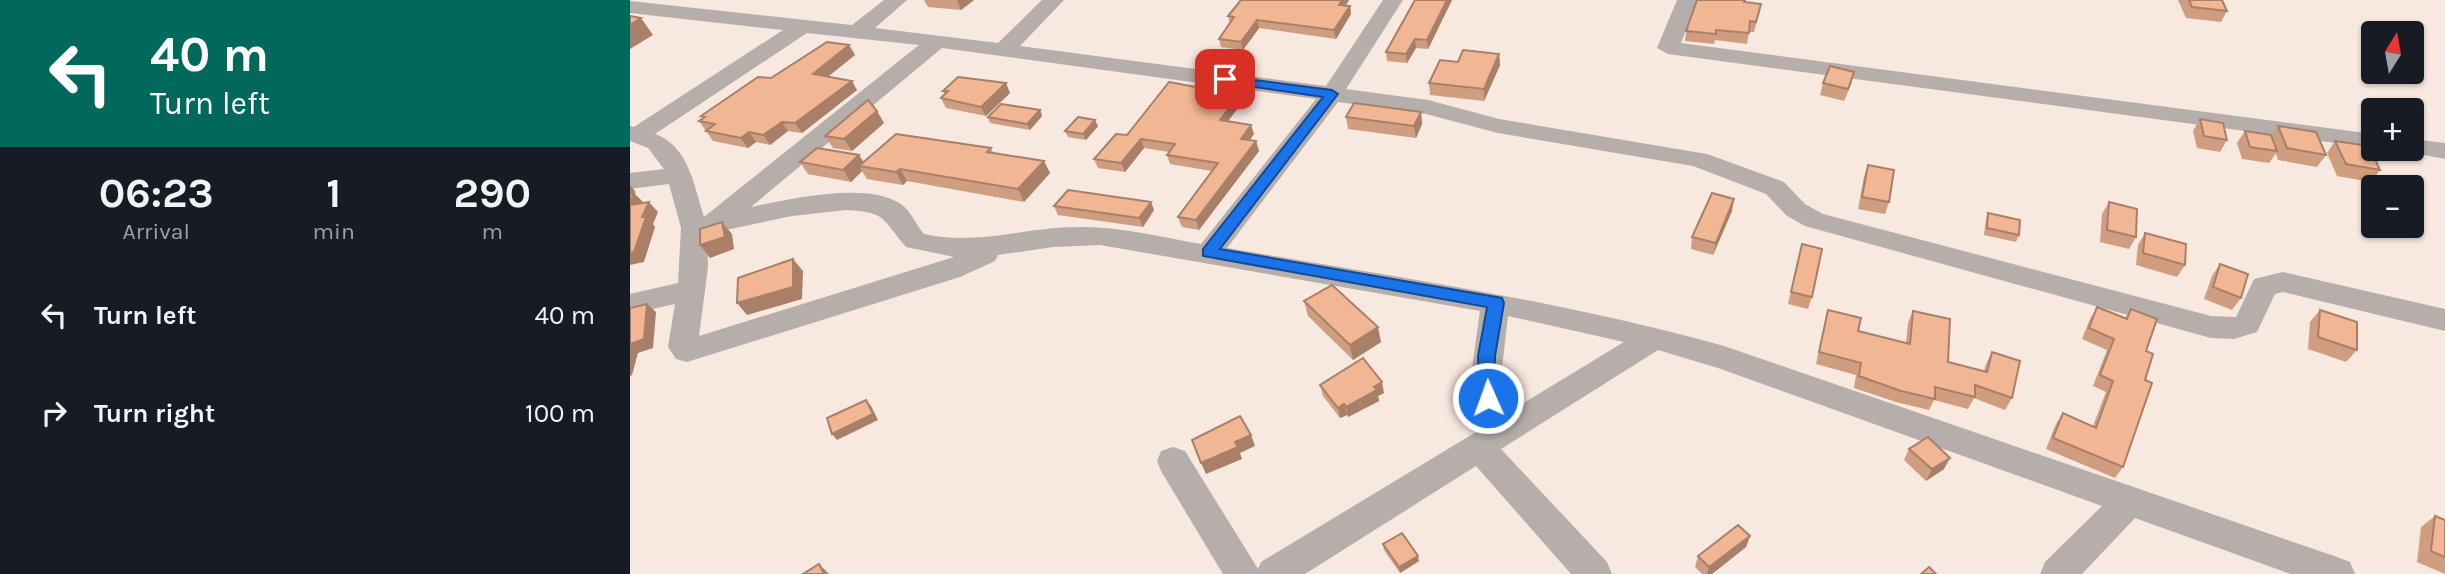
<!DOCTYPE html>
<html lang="en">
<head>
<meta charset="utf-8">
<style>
  body { margin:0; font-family:Karla,sans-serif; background:#242831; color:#f1f3f6; height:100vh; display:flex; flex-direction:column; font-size:26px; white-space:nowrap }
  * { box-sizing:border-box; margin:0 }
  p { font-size:23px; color:#9ea1a6 }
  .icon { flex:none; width:38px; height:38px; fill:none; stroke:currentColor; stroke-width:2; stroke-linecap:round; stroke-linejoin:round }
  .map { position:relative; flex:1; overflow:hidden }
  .drawer { display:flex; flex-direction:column; background:#171b24; width:630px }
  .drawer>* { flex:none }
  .top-card { background:#00695c; color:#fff; overflow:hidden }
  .needle { width:46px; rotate:11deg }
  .fabs { position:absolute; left:1731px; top:21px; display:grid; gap:14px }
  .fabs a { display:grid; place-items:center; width:63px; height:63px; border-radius:7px; background:#171b24; box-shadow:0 2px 5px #0004; font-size:35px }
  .pin { position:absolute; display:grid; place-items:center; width:60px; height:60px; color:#fff; margin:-30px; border-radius:14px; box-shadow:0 4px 10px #0006 }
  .me { position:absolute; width:77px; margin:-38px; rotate:358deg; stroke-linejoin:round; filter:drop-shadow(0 0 5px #0008) }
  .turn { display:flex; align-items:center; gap:24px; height:147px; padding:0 35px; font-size:32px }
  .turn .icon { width:91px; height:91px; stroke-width:2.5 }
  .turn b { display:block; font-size:49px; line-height:60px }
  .eta { display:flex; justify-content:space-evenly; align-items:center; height:119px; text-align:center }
  .eta b { font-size:42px; font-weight:700; line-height:49px }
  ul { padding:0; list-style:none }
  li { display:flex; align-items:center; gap:21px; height:98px; padding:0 35px }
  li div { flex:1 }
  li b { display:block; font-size:26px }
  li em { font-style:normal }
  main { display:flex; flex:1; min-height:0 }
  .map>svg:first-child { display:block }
</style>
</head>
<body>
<main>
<section class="drawer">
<div class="top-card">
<div class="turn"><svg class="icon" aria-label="left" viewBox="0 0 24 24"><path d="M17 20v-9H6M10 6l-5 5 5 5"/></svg><div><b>40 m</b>Turn left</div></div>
</div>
<div class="eta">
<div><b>06:23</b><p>Arrival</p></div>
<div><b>1</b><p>min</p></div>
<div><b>290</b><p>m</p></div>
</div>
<ul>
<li><svg class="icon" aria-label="left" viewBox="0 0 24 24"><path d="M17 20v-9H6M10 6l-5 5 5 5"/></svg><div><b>Turn left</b></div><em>40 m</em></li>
<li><svg class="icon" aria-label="right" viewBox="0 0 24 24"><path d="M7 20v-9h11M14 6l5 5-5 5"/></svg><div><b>Turn right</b></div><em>100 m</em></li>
</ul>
</section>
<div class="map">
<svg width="1815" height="574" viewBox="0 0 1815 574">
  <rect width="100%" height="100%" fill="#f7e8e0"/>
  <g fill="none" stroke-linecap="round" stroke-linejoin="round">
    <!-- minor -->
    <g fill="#b5aeab" fill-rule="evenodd">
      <path d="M254,0H277L245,28L368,43L412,0H434L390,46L696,86L753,0H773L716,89L798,100L869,119L1077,154L1154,182L1175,204L1193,214L1581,316L1606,317L1624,279L1653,272L1815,309V331L1653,292L1645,294L1627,332L1604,339L1581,338L1175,226L1157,216L1136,194L1063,166L868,133L796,114L708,102L597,248C764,276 931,301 1094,346L1707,557L1720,562L1725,574H1661L1505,518L1452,574H1410L1415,562L1472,506L1088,368L1028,350L871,449L977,562L982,574H941L846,466L675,574H593L531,471L527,461L531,451L543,447L555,451L628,569L631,562L851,429L842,368L850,311L470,245L423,247L368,255L365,261L330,277L57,362L46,359L38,347L45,304L0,314V294L48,283L51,228L39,184L0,189V173L34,169L18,148L0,141V126L4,127L153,30L0,13V1L222,25ZM177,33L289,45L74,217C64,186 59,146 25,134ZM312,48L686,99L571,244C531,237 489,226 448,227C396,227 346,246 294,234C286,225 281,211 271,204C236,181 160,199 121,207ZM216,210C257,212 252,219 276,247L324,257L69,336L78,267L77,234L162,216ZM878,316L994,342L879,412L872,368Z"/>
      <path d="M1047,0H1067L1051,43L1743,134V148L1038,54L1027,48Z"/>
      <path d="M1782,139L1815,143V159L1773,151L1772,149H1782Z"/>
    </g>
  </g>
  <!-- wall -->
  <g fill="#cf9d7f">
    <path d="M294,0H344L331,10L298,7Z"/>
    <path d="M611,0H719L716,5L720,6L721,14L706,39L629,28L613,50L591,47L589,39L600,23L598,16Z"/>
    <path d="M785,0H822L798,49L786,48L777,63L757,61L756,52Z"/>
    <path d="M1548,0H1592L1597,11L1591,22L1556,18Z"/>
    <path d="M1114,2L1131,4L1124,32H1119L1117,44L1085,40L1084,44L1055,41L1056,31Z"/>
    <path d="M219,45L225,55L197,77L227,90L172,133L158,131L140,145L126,142L118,148L83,141L69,121L73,118L71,116L141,78Z"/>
    <path d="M869,54L870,65L854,101L800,95L799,83L828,62Z"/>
    <path d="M1224,72L1214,101L1190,95L1193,83Z"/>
    <path d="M313,91L380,93L356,116L316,108L311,98L315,95Z"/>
    <path d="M611,104L598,121L624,134L619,140L626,141L629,151L569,230L552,227L548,217L582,171L540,164L537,155L539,152L514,148L495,172L468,168L464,159L497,135Z"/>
    <path d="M410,110L412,116L400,130L360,123L358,117Z"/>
    <path d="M791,112L792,124L786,138L718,129L716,117Z"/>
    <path d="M1570,119L1597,140L1590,152L1567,148L1563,131Z"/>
    <path d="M254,123L222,151L203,148L195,136Z"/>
    <path d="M468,126L456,140L438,137L435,131Z"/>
    <path d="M1648,126L1696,155L1687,167L1648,160L1646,153L1639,163L1612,159L1607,143L1615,131L1641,137Z"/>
    <path d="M1705,141L1750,170L1741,182L1707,176L1697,153Z"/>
    <path d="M361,148L363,153L420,173L394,202L277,181L273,185L237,179L232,171L221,182L178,174L170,162H234Z"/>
    <path d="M1238,165L1259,202L1255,214L1228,209L1234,177Z"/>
    <path d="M1479,202L1506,237L1499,249L1470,242L1472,214Z"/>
    <path d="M424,206L524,210L513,227L428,215Z"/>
    <path d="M1102,211L1083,255L1061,249L1062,237Z"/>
    <path d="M1358,213L1389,235L1386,242L1354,235L1356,219Z"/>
    <path d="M1515,233L1555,265L1547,277L1506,265L1508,245Z"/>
    <path d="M1172,244L1182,297L1178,309L1158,304Z"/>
    <path d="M1590,264L1611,298L1602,310L1574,299L1582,276Z"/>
    <path d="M674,301L751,342L723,360L678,316Z"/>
    <path d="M1467,307L1495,318L1501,309L1516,351L1515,380L1493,467L1485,478L1416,449L1426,424L1433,413L1463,426L1476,392L1463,386L1477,350L1452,339L1460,319Z"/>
    <path d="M1198,310L1228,331L1276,343L1278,323L1283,311L1318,362L1354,371L1356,364L1362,352L1382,398L1375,410L1344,398L1338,409L1304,400L1299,410L1266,402L1224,388L1226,375L1186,364L1195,322Z"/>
    <path d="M1690,310L1727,350L1716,362L1678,349L1680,322Z"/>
    <path d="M690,385L754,393L748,396L749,401L718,417L717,415L710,418L693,396Z"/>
    <path d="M1279,449L1314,469L1296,481L1274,460Z"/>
    <path d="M1805,516L1815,520V574L1787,562L1791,527Z"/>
    <path d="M1120,536L1116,547L1082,574H1072L1065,567L1068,556Z"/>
    <path d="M753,544L789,561L770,573L754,550Z"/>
  </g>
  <!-- shaded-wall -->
  <g fill="#a97f68">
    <path d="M327,0H344L331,10L327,1Z"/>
    <path d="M712,0H719L710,13L709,5Z"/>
    <path d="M817,0H822L798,49L797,40Z"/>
    <path d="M720,6L721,14L706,39L704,30Z"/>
    <path d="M11,18L23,35L0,49V25Z"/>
    <path d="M627,20L629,28L613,50L611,42Z"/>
    <path d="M785,39L786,48L777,63L776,54Z"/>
    <path d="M219,45L225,55L189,84L183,74Z"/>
    <path d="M869,54L870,65L854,101V89Z"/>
    <path d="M1224,72L1221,84L1214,101L1218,89Z"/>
    <path d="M222,81L227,90L172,133L165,123Z"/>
    <path d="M376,83L380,93L356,116L351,107Z"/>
    <path d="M609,95L611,104L592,129L590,120Z"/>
    <path d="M410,110L412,116L400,130L397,124Z"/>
    <path d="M247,111L254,123L222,151L214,139Z"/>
    <path d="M791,112L792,124L786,138L784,126Z"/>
    <path d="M465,120L468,126L456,140L453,134Z"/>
    <path d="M152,122L158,131L140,145L133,135Z"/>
    <path d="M621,125L624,134L614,148L611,139Z"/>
    <path d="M119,132L126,142L118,148L111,138Z"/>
    <path d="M511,139L514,148L495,172L491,163Z"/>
    <path d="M626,141L629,151L569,230L566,220Z"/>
    <path d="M229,155L237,167L229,166L232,171L221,182L213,170Z"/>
    <path d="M414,161L420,173L394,202L388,189Z"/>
    <path d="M270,169L277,181L273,185L266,172Z"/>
    <path d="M0,185L5,191L2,199L4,193L14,203L0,206Z"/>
    <path d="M1104,199L1102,211L1083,255L1086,243Z"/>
    <path d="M19,202L28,212L23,224L25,227L14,262L0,265V253L12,217Z"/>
    <path d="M521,202L524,210L513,227L509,218Z"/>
    <path d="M92,222L102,234L104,249L80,258L70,245Z"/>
    <path d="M163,259L173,271L172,299L117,315L107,303Z"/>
    <path d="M17,304L26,312L23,348L8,353L2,375L0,376V344Z"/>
    <path d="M748,327L751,342L723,360L720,345Z"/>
    <path d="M752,382L754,393L748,396L749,401L718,417L716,407L744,387Z"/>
    <path d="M236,400L241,406L248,420L207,440L202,434Z"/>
    <path d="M714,404L717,415L710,418L708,408Z"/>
    <path d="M621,435L625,446L610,453L612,459L576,474L571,463L605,442Z"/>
    <path d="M1320,458L1314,469L1296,481L1302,469Z"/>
    <path d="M1120,536L1116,547L1082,574H1077L1079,567Z"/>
    <path d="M788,556L789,561L770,573L769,567Z"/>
    <path d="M189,564L199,574H194Z"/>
  </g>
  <!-- building -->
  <g fill="#f1b694" stroke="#a97f68" stroke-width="2">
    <path d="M611,0H712L709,5L720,6L704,30L627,20L611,42L589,39L604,17L598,16Z"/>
    <path d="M785,0H817L797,40L785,39L776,54L756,52Z"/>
    <path d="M1067,0H1115L1114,2L1131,4L1126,22L1120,21L1119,33L1086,30V34L1056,31Z"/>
    <path d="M1559,0H1592L1597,11L1562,7Z"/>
    <path d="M0,16L11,18L0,25Z"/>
    <path d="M197,42L219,45L183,74L222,81L165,123L152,122L133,135L119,132L111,138L76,131L85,124L69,121L75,117L71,116L128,77L141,78Z"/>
    <path d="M833,50L869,54L854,89L799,83L810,60L828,62Z"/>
    <path d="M1200,66L1224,72L1218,89L1193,83Z"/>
    <path d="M328,77L376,83L351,107L311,98L318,91H313Z"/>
    <path d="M539,82L609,95L590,120L621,125L611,139L626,141L566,220L548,217L588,163L537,155L545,144L511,139L491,163L464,159L486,134L497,135Z"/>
    <path d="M238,100L247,111L214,139L195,136Z"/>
    <path d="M724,103L791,112L784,126L716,117Z"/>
    <path d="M371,104L410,110L397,124L358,117Z"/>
    <path d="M448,117L465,120L453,134L435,131Z"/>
    <path d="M1570,119L1593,123L1597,140L1574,136Z"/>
    <path d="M1648,126L1686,132L1696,155L1657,148Z"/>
    <path d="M1615,131L1641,135L1647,151L1620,147Z"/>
    <path d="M266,134L361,148L357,152L414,161L388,189L270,169L266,172L229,166Z"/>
    <path d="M1705,141L1739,146L1750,170L1716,164Z"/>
    <path d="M187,148L229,155L213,170L170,162Z"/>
    <path d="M1238,165L1264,170L1259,202L1232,197Z"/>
    <path d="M438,190L521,202L509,218L424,206Z"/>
    <path d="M4,193L0,202V194Z"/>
    <path d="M1082,193L1104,199L1086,243L1062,237Z"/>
    <path d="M19,202L12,217H16L4,252L0,253V205Z"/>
    <path d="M1479,202L1507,209L1506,237L1477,230Z"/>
    <path d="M1358,213L1390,220L1389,235L1357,228Z"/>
    <path d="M92,222L95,237L70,245V229Z"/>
    <path d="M1515,233L1556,244L1555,265L1513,253Z"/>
    <path d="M1172,244L1192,249L1182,297L1161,292Z"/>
    <path d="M163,259V287L107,303L108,278Z"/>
    <path d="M1590,264L1618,274L1611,298L1583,287Z"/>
    <path d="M702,285L748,327L720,345L674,301Z"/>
    <path d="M17,304L14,339L0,344V308Z"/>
    <path d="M1467,307L1497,319L1501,309L1527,319L1516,351L1523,354L1515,380L1522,383L1493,467L1423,438L1433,413L1466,428L1483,381L1470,375L1484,339L1459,328Z"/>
    <path d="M1198,310L1231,318L1228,331L1280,344L1283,311L1320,319L1318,362L1357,372L1362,352L1390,361L1382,398L1345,385V397L1305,387V399L1271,391L1229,376L1231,363L1189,352Z"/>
    <path d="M1690,310L1727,322V350L1688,337Z"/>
    <path d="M733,358L752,382L744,387L747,390L716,407L714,404L708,408L690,385Z"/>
    <path d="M236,400L243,414L202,434L197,418Z"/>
    <path d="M610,416L621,435L605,442L608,447L571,463L562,440Z"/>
    <path d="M1298,437L1320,458L1302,469L1279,449Z"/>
    <path d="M1805,516L1815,520V557L1801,551Z"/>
    <path d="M1108,525L1120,536L1079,567L1068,556Z"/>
    <path d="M772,533L788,556L769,567L753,544Z"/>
    <path d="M189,564L194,574H173Z"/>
    <path d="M1299,567L1306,574H1291Z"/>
  </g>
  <!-- route -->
  <path fill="#1a73e8" stroke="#114b97" stroke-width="2" d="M595,76L702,90L708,94L590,249L872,298L874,303L865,356L864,403H851L849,398L848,356L857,307L573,256V249L693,97L590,82V77Z"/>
</svg>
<div class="fabs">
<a><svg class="needle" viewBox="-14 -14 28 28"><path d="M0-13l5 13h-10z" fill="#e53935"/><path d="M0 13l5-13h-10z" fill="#9ea1a6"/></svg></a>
<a>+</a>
<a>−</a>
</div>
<div class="pin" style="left:595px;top:79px;background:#d93025"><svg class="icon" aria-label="arrive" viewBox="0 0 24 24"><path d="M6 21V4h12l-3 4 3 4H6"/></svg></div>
<svg class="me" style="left:858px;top:398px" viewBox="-20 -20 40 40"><circle r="17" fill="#1a73e8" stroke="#fff" stroke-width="3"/><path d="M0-11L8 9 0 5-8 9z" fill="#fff"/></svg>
</div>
</main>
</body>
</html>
